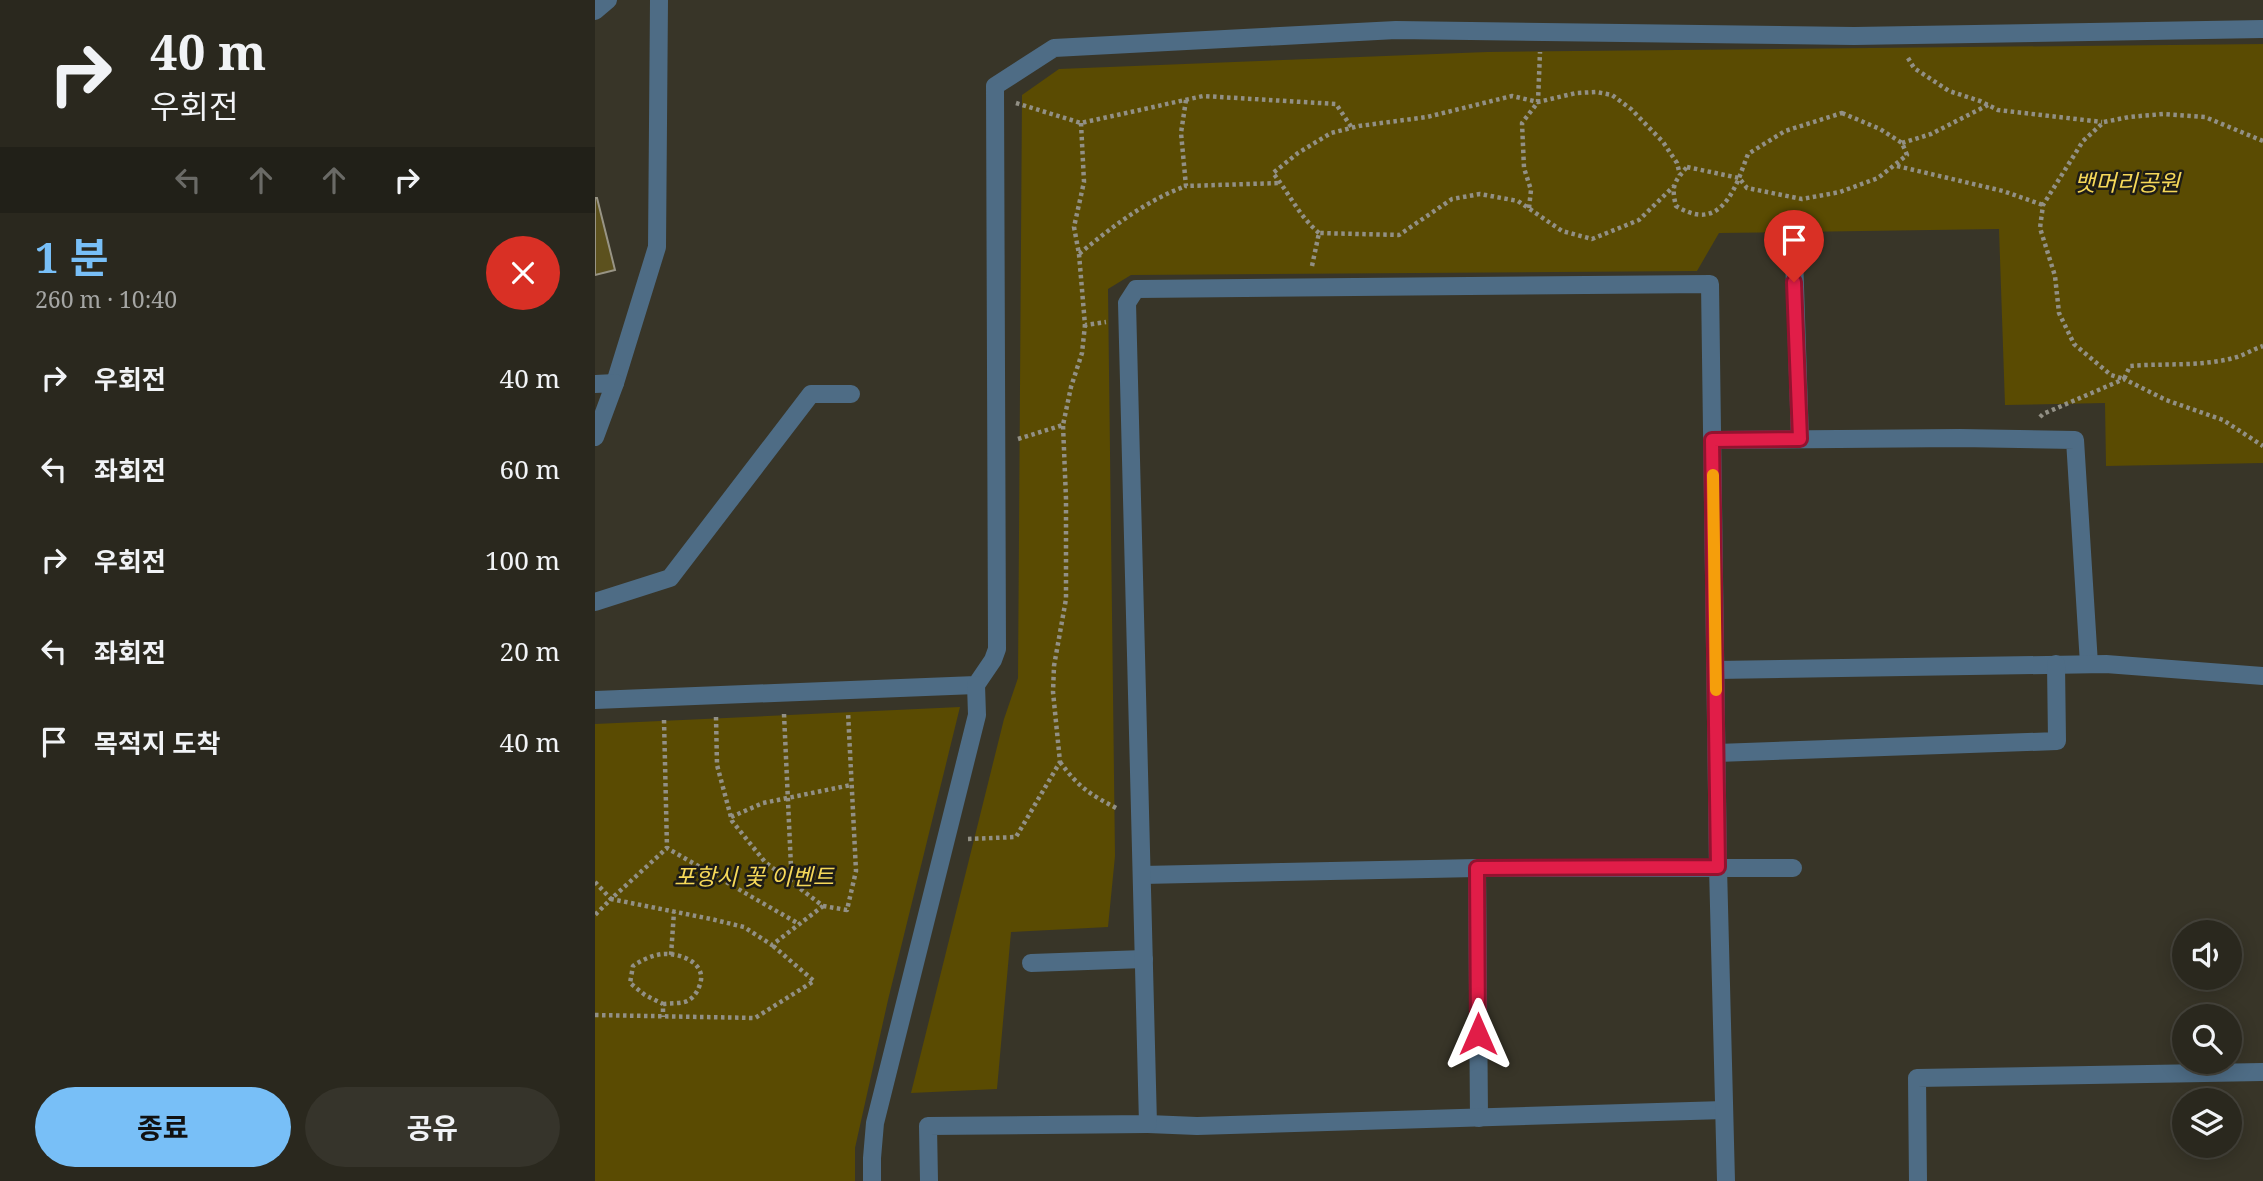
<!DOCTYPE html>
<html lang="ko">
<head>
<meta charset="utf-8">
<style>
  body { margin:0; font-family:"Noto Serif","Noto Sans KR",serif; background:#36342b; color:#f1f3f6; height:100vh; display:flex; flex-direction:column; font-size:26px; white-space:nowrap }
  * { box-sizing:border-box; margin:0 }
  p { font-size:23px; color:#a5a6a4 }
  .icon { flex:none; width:38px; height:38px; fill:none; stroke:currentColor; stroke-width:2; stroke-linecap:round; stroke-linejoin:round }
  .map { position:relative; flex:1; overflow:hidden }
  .panel { display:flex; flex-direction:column; background:#2a281e; width:595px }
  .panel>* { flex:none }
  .top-card { background:#2a281e; color:#f1f3f6; overflow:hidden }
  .controls { position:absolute; left:1577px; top:920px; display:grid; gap:14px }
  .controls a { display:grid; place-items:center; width:70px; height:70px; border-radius:50%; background:#2a281e; box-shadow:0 4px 18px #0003,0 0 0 2px #46443c; font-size:35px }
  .pin { position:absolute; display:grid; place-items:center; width:60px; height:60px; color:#fff; margin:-72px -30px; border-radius:50% 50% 50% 0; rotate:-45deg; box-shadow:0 0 7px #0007 }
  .pin .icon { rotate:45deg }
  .me { position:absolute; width:77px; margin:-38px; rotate:0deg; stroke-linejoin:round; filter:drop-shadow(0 0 5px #0008) }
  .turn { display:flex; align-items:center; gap:24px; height:147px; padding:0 35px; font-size:32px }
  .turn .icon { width:91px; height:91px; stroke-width:2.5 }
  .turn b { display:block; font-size:49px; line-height:60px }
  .lanes { display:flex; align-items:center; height:66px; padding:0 35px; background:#0003; justify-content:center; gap:35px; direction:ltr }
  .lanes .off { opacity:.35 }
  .round { display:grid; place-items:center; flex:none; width:74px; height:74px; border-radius:37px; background:#36342b }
  .head { display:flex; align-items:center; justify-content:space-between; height:119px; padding:0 35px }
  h1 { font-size:42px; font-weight:700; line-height:52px; color:#78bff7 }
  .action { display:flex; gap:14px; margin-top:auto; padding:14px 35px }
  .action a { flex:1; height:80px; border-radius:42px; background:#78bff7; color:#111; font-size:28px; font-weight:700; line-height:80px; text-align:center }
  .action a+a { background:#36342b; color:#f1f3f6 }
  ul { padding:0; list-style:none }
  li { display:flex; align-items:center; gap:21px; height:91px; padding:0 35px }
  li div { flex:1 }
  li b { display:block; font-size:26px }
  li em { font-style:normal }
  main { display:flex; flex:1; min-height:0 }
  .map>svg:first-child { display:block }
</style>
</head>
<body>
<main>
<section class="panel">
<div class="top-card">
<div class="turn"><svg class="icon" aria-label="right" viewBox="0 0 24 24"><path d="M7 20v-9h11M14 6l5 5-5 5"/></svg><div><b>40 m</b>우회전</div></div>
<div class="lanes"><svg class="icon off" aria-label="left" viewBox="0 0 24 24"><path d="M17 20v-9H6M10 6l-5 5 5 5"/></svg><svg class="icon off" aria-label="ahead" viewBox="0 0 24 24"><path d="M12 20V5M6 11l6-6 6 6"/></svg><svg class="icon off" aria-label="ahead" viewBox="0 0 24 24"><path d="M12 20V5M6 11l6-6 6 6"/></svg><svg class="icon" aria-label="right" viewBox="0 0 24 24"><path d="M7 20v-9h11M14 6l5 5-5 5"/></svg></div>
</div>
<div class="head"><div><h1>1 분</h1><p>260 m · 10:40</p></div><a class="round" style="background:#d93025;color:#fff"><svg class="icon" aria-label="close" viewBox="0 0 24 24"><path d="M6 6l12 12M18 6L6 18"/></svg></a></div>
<ul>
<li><svg class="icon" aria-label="right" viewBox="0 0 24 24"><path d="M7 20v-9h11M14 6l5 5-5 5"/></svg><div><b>우회전</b></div><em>40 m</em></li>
<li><svg class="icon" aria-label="left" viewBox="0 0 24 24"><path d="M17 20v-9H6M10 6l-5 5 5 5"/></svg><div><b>좌회전</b></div><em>60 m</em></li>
<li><svg class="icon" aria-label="right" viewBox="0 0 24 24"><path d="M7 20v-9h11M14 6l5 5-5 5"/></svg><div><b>우회전</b></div><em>100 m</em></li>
<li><svg class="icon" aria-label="left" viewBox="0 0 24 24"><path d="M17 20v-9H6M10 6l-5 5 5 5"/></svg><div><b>좌회전</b></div><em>20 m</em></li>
<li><svg class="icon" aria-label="arrive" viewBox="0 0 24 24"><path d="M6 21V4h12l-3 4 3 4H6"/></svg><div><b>목적지 도착</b></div><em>40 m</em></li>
</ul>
<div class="action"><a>종료</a><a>공유</a></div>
</section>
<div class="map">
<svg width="1668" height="1181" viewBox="0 0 1668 1181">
  <rect width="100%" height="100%" fill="#383528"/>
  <!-- green -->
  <g fill="#5a4b02">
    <path d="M1668,44V463L1511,466L1510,403L1410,405L1404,229L1124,233L1102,271L536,275L513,289L520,856L513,927L416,932L402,1089L316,1093L409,719L423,678L427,95L464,69L892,52Z"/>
    <path d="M365,707L293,1000L260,1148V1181H0V724Z"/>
  </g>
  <!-- building -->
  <path fill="#5c511e" stroke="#989485" stroke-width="2" d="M0,198H2L20,270L0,275Z"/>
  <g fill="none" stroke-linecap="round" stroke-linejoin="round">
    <!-- path -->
    <g stroke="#929085" stroke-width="4.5" stroke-dasharray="3.5 3.5" stroke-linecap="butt">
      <path d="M1313,58L1319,68L1354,91L1385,101L1403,110L1507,122"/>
      <path d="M591,100L586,133L591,186L685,183"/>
      <path d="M421,103L486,123L608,96L741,104L757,128"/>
      <path d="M1247,113L1285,129L1307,143L1312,155L1283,178L1245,192L1207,199L1152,188L1144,178L1153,154L1190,131Z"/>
      <path d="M486,123L489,182L479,227L484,254C517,227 550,201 591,186"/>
      <path d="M1668,141L1610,117L1568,114L1534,117L1509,122L1488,141L1448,205L1445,228L1460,276L1464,313L1479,344L1516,375L1529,379L1535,366C1570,363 1608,367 1642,357C1651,354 1659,349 1668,346"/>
      <path d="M1307,143L1336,134L1393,105"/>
      <path d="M1302,166L1408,191L1448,205"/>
      <path d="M1092,167L1144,178C1131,209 1114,226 1081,206C1076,186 1079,182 1092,167Z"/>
      <path d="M934,208L936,190L929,168L927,123L943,102L945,52"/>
      <path d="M724,233C704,216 694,193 678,173L703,153L736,133L764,126L832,117L917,96L943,102L981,93L1001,92L1017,95L1036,109L1068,142L1082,163L1085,175"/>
      <path d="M484,254L490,325L511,322"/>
      <path d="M717,266L724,233L804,235L857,199L885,194L923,201L967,231L997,239L1044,220L1079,186"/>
      <path d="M1445,417L1448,414L1529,379L1571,400L1628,420L1668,446"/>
      <path d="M423,439L468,425L476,387L487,353L490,325"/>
      <path d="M189,714L196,867L193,880"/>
      <path d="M121,717L122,765L137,821L170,862L228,906L177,945L149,927L116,919L16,899L72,848L204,924"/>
      <path d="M69,720L72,848"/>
      <path d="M465,762C483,787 496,795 523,809"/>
      <path d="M136,817L168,803L256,785"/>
      <path d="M373,839L421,837L465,762L458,692L459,666L471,599V499L468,425"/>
      <path d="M0,882L16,899L0,915"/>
      <path d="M228,906L252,910L261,871L253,712"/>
      <path d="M76,955L79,912"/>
      <path d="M68,1004C76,1003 88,1004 94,1000C99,997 102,992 104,987C114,964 87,953 68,954C57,955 47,960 38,966L35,983L50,995L68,1004V1017"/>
      <path d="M0,1015L160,1018L219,981L177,945"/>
    </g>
    <!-- minor -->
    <g stroke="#4e6c85" stroke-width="18">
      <path d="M0,11L13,0"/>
      <path d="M1199,256L1205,439"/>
      <path d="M20,383L62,247L64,0"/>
      <path d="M0,384L20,383L0,437"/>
      <path d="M1117,440L1365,438L1480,440L1494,664"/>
      <path d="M0,602L75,578L216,394H256"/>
      <path d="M1121,670L1511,664L1668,676"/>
      <path d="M0,700L381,685L398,660L402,649L400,86L459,48L801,30L1259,36L1668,29"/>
      <path d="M1122,753L1462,741L1461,664"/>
      <path d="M882,868L884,1118"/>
      <path d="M547,875L882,868H1198"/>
      <path d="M436,963L549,959"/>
      <path d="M553,1124L602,1126L1129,1110"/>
      <path d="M277,1181V1158L280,1123L382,715L381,685"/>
      <path d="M334,1181L333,1126L553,1124L532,303L541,289L1115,284L1123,867L1131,1181"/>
      <path d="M1323,1181L1322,1078L1668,1072"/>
    </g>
  </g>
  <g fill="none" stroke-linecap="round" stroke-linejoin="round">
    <!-- route casing -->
    <g stroke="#92132f" stroke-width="18">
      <path id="route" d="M883,1034L882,868L1123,867L1117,440L1205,439L1199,282"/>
    </g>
    <!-- route -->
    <use href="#route" stroke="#e11d48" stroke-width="12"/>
    <!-- slow -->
    <path stroke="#f59e0b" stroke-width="12" d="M1118,475L1121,690"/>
  </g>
  <g text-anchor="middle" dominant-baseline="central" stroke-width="5" stroke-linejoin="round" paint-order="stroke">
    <!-- park labels -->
    <g font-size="23" font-style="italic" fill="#f6d859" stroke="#1e1c16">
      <text x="1532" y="182">뱃머리공원</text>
      <text x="159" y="876">포항시 꽃 이벤트</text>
    </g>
  </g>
</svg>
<div class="controls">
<a><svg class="icon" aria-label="sound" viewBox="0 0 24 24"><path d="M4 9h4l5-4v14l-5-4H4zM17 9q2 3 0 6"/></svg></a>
<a><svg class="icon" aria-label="search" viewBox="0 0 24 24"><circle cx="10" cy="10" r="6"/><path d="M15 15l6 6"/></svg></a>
<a><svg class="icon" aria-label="layers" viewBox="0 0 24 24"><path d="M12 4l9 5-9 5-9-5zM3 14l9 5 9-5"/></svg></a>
</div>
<div class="pin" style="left:1199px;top:282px;background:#d93025"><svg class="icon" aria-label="arrive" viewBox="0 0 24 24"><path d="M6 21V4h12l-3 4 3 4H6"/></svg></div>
<svg class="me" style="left:883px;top:1034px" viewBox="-20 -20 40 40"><path d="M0-17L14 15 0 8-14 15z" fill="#e11d48" stroke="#fff" stroke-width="4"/></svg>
</div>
</main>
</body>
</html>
